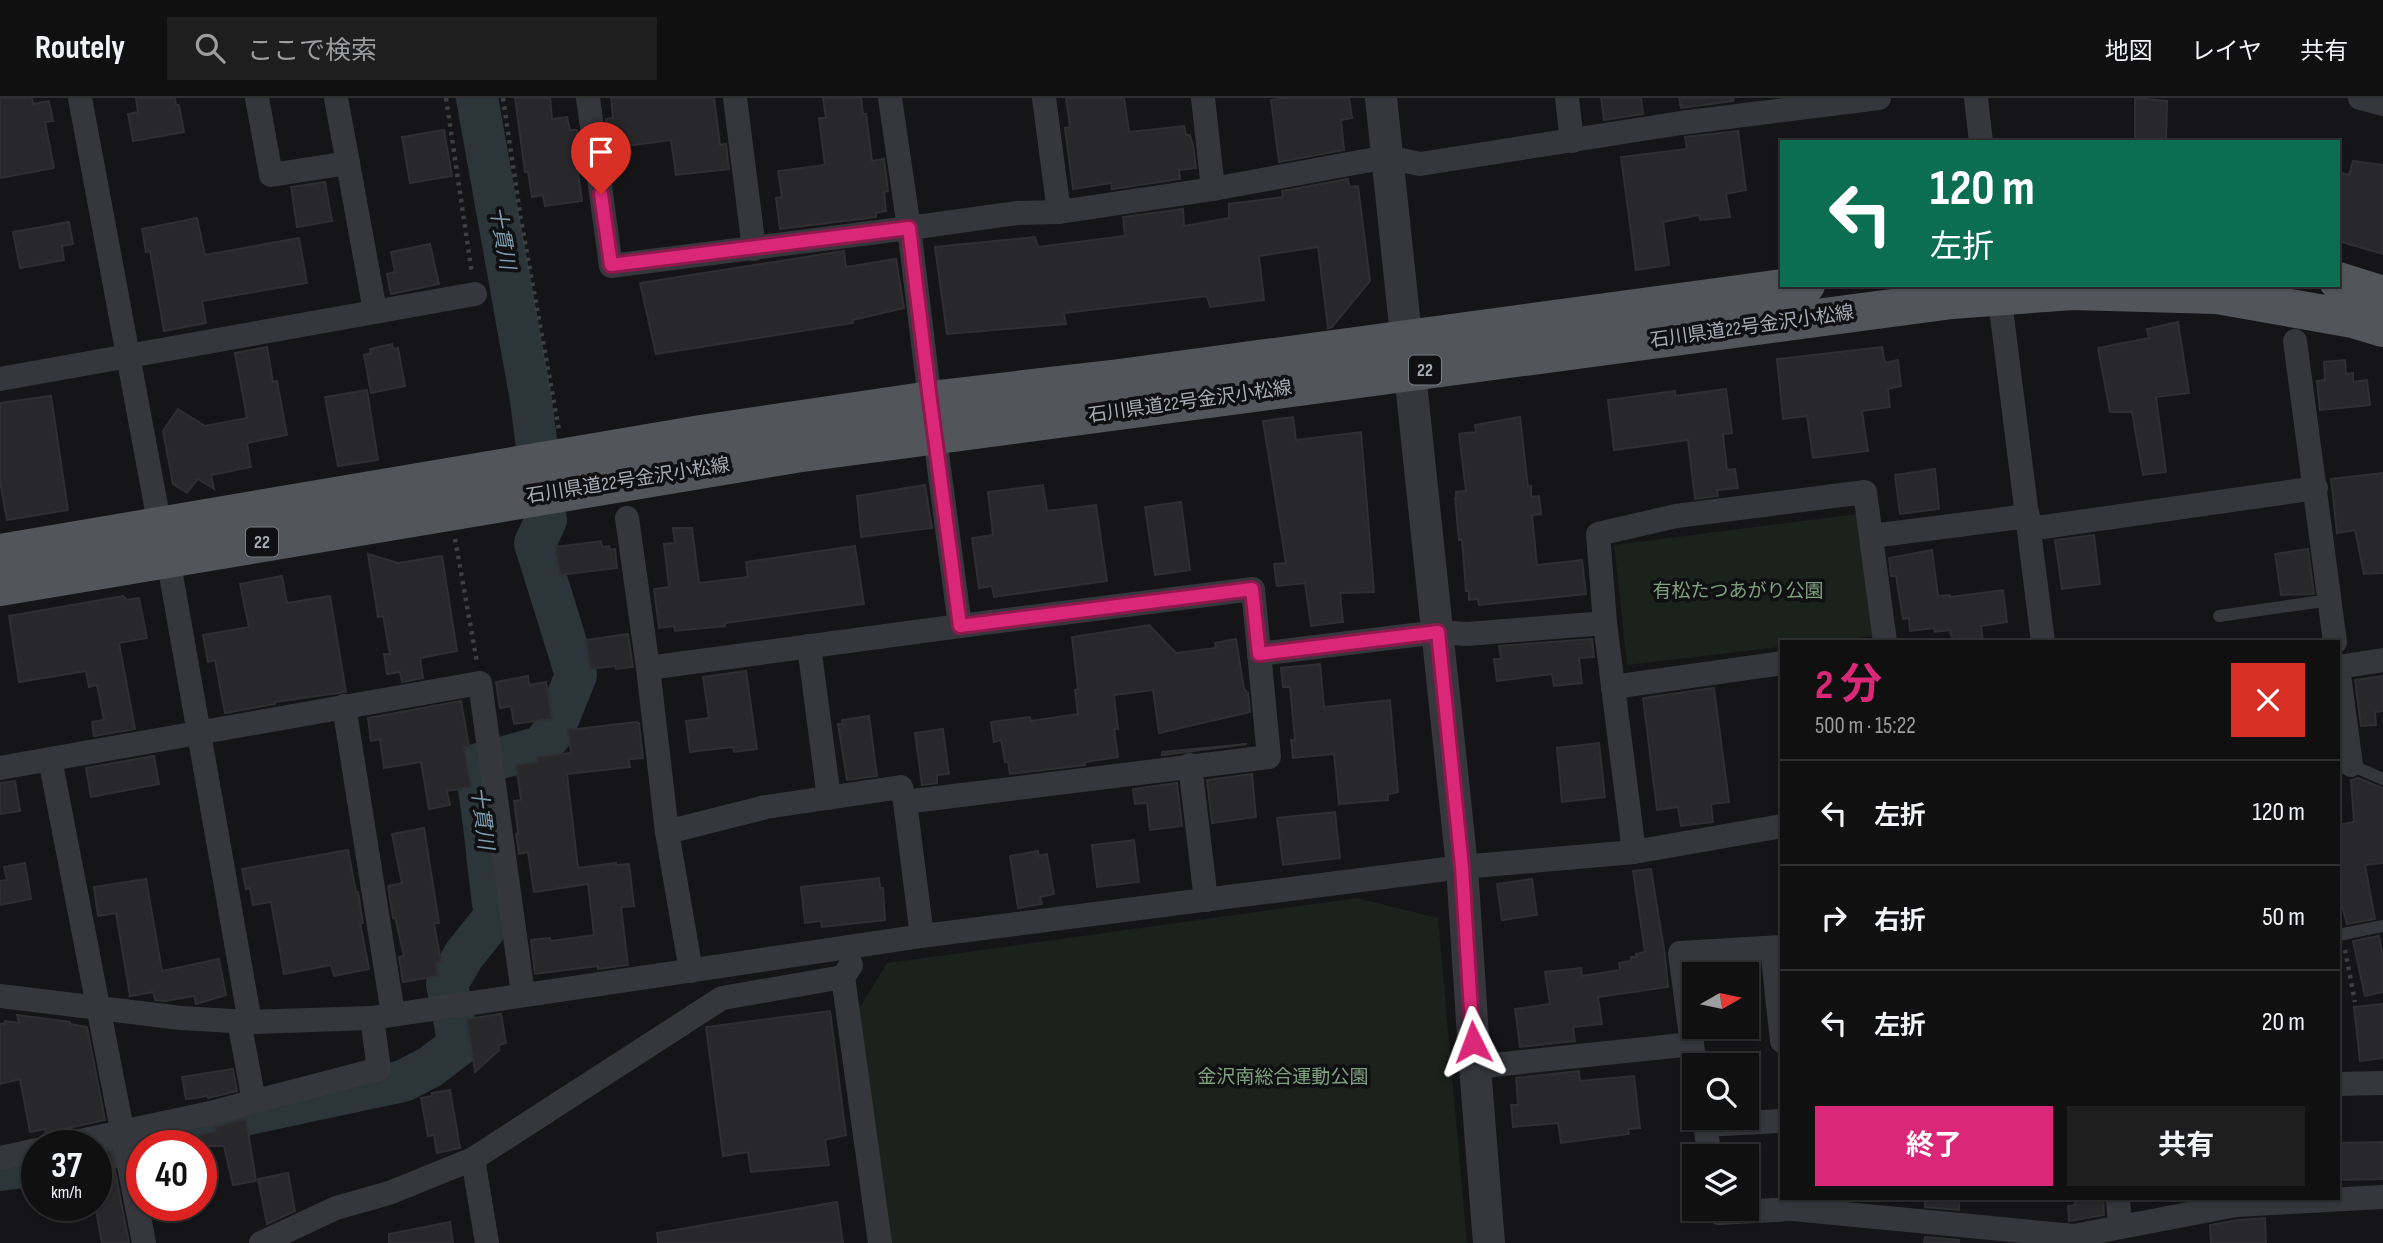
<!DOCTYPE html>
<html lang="ja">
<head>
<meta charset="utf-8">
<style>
  body { margin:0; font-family:"Sofia Sans Condensed","Noto Sans JP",sans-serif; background:#1e1e1f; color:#f1f3f6; height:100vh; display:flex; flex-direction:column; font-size:26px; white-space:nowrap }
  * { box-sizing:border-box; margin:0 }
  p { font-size:23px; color:#9c9d9f }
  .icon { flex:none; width:38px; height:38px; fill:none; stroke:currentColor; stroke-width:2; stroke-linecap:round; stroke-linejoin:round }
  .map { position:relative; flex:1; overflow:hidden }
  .sheet { position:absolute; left:1780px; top:542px; width:560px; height:560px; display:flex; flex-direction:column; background:#101011; border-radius:0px; box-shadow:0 2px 5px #0004,0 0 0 2px #303031 }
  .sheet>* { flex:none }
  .hud { position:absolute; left:1780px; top:42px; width:560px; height:147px; border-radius:0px; box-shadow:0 2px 5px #0004,0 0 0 2px #303031; background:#0b6e4f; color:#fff; overflow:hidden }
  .needle { width:46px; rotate:81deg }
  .controls { position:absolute; left:1682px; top:864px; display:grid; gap:14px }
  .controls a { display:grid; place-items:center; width:77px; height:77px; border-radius:0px; background:#101011; box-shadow:0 2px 5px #0004,0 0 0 2px #303031; font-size:35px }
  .speed { position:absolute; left:21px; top:1032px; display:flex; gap:14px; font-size:35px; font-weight:700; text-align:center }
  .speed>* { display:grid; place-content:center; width:91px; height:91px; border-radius:50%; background:#101011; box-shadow:0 2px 5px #0004,0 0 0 2px #303031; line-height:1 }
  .speed small { font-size:18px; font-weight:400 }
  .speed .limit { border:10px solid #d22; background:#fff; color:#111 }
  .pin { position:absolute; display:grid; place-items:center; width:60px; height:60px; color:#fff; margin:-72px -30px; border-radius:50% 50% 50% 0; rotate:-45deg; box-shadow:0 0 7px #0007 }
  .pin .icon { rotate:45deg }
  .me { position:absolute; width:77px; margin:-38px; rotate:357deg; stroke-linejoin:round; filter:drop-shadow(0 0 5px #0008) }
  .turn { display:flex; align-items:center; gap:24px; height:147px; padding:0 35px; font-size:32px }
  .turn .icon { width:91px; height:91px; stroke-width:2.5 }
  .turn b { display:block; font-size:49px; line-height:60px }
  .round { display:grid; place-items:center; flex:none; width:74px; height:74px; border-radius:0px; background:#1e1e1f }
  .summary { display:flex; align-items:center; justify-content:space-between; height:119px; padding:0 35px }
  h1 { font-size:42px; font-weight:700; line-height:52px; color:#db2777 }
  .action { display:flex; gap:14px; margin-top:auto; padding:14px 35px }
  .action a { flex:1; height:80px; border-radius:0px; background:#db2777; color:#fff; font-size:28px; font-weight:700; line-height:80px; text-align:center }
  .action a+a { background:#1e1e1f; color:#f1f3f6 }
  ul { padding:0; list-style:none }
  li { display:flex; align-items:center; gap:21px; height:105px; padding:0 35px; border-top:2px solid #303031 }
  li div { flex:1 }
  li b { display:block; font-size:26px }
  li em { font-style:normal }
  header { display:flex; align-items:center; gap:42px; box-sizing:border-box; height:98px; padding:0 35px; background:#101011; border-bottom:2px solid #303031 }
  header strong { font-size:33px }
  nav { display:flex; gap:38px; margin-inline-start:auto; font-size:24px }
  .search { width:490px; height:63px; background:#1e1e1f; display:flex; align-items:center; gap:18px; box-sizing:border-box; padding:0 24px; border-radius:0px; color:#9c9d9f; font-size:26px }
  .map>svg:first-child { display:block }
</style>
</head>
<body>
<header>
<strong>Routely</strong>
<div class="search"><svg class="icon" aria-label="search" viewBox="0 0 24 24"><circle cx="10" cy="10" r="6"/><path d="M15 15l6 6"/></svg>ここで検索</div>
<nav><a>地図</a><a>レイヤ</a><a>共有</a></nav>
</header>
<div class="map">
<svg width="2383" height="1145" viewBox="0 0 2383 1145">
  <rect width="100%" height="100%" fill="#151517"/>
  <!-- green -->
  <g fill="#1b211b">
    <path d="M1857,416L1875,538L1823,544H1782L1781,549L1627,567L1614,447Z"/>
    <path d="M1357,800L1438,820L1467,1145H892L858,912L887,865Z"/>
  </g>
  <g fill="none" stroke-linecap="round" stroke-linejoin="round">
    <!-- river -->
    <g stroke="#2b353a" stroke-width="42">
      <path d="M96,1053L244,1017L403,983L430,969L459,947L447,886L464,857L495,818C487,768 485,718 475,667L541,649L553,634L576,577L535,445L546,422L531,302L477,0"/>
      <path d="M0,1072L37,1067"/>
    </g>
  </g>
  <!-- building -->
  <g fill="#28282b" stroke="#2f2f33" stroke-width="2">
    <path d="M0,0H32L33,6L49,3L53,23L45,24L54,70L0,80Z"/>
    <path d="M136,0H175L176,7H179L184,34L133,43L128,16L138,14Z"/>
    <path d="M515,0H550L552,21L567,19L570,32H577L580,54H575L582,103L545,108L543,97L532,99L528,74H525Z"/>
    <path d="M611,0H714L720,47L726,46L729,71L676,77L671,42L610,50L606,21L613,20Z"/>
    <path d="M823,0H861L863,16H866L872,63L884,61L888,93L884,94L886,113L876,115V119L780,131L776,100L782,99L778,73L825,67L819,20H826Z"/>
    <path d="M1066,0H1124L1129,34L1184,28L1186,37H1190L1193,47L1196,70L1179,72L1180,81L1112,91L1111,85L1073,91L1065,30L1070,29Z"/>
    <path d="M1285,0H1349L1352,20L1341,22L1344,52L1279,64L1271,2Z"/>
    <path d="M1601,0H1641L1643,16L1604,22Z"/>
    <path d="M1679,0H1734L1733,3L1681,10Z"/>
    <path d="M2135,0L2167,3L2166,44H2135Z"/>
    <path d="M444,32L452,78L410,85L402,39Z"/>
    <path d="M1738,33L1746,92L1726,96L1730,119L1700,122L1699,117L1663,124L1669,167L1636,172L1621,59L1687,51L1685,39Z"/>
    <path d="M2353,63L2383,67V156L2338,143V74L2349,77Z"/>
    <path d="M1348,81L1349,89L1358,88L1370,183L1332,229L1328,230L1318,149L1259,158L1264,202L1210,209L1207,198L1064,215L1066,226L947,236L935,149L1035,139L1038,149L1125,138L1123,119L1183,111L1184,128L1229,120V106L1283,99L1282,93Z"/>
    <path d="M325,84L332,123L297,129L291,89Z"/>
    <path d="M197,120L205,157L299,140L307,185L202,203L206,225L164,233L150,153L146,154L142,131Z"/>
    <path d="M69,124L73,146L62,148L64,162L20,170L13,134Z"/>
    <path d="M430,146L439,186L391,196L387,176L395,174L391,154Z"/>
    <path d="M844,153L846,169L896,161L904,210L853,222V225L656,256L640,185Z"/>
    <path d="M2178,224L2189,295L2156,299L2166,374L2143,377L2132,314H2110L2098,250L2149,240L2147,231Z"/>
    <path d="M392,246L393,251L398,250L405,288L371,295L364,257L371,255L370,251Z"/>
    <path d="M267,249L273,284L277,283L287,337L247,345L251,369L211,377L214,391L198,381L187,395L173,386L163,333L178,311L205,328L247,320L235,255Z"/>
    <path d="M1882,249L1885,265L1898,262L1901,288L1888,291L1890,309L1862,313L1868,353L1813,360L1807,318L1783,321L1777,261Z"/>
    <path d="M2345,262L2346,276L2353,275V284L2367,282L2370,307L2320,312L2317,283L2325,282L2324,264Z"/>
    <path d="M1726,291L1732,335L1723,336L1727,372L1735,371L1738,390L1717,392L1718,398L1695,401L1688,342L1614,352L1608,302L1675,293V298Z"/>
    <path d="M367,292L378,362L338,368L325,299Z"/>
    <path d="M51,298L68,412L7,422L0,384V305Z"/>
    <path d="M1293,319L1296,342L1361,334L1374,494L1340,495L1343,524L1311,528L1305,485L1277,488L1274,466L1286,465L1263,323Z"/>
    <path d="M1520,319L1528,389L1531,388V399L1539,398L1541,416L1532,417L1537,467L1582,462L1586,496L1479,507L1478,501L1469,502V493H1466L1462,442H1459L1455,400H1456V394L1466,393L1459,336L1476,334L1475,327Z"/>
    <path d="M1935,371L1939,411L1900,416L1895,377Z"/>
    <path d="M2383,375V475L2364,476L2355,432L2337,435L2331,381Z"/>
    <path d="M925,387L932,430L861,439L857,398Z"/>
    <path d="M1043,387L1047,413L1096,407L1107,483L994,499L992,488L979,490L972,440L993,437L988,394Z"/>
    <path d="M1181,404L1190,472L1155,477L1145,409Z"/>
    <path d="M673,430H692L699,485L748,479L746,464L855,448L864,506L725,525V528L675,533L674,528L659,530L654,491L669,489L664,446L675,445Z"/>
    <path d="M2094,437L2100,486L2062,491L2055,442Z"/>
    <path d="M601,443L602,449L609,448L610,452L615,451L617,470L560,477L555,449Z"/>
    <path d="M2308,451L2314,496L2281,497L2275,456Z"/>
    <path d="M1932,452L1938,498L1950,497V499L2003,492L2007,524L1981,528L1983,544H1953L1950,532L1935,534L1934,530L1910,533L1909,520L1903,521L1896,478H1891L1889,460Z"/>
    <path d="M368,456L398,465L442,458L457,553L420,560L423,580L402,584L400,574L387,576L384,556H390L383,518L378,519Z"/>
    <path d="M282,478L287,505L330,498L346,594L275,604V606L225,615L215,562L208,564L203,537L249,529L240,486Z"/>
    <path d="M123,498L127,502L139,500L147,540L119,545L135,631L94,638L92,624L104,622L97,587L89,589L86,573L19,584L9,518Z"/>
    <path d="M1149,527L1176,555L1216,550L1215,545L1236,541L1244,591L1248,595L1250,614L1159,635L1153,592L1114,597L1118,631H1114L1118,659L1085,664V667L1010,676L1008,664H1005L1001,642L994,644L991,624L1030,619L1031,623L1078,616L1075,592L1078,591L1072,539Z"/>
    <path d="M628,536L633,569L616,571L615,568L590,571L586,542Z"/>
    <path d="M1592,541L1594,559L1579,560L1582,585L1554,588L1552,576L1497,583L1494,561H1501L1499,548Z"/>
    <path d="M1320,566L1324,609L1390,602L1398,694L1388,696V702L1339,706L1334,656L1293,660L1291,642H1295L1290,589H1283L1281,570Z"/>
    <path d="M746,573L757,651L734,654L733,649L690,654L686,623L709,620L703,579Z"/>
    <path d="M528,578L529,587L546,584L552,621L514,626L511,608L500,610L496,584Z"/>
    <path d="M2383,578V613L2375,614L2376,627L2361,628L2355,582Z"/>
    <path d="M1714,590L1729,704L1711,706L1713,724L1681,728L1678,709L1657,712L1643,600Z"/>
    <path d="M461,603L469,649H464L471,689L447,693L450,707L429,711L421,664L384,670L380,641L371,643L368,620Z"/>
    <path d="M869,618L877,678L847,682L838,626H843L842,622Z"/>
    <path d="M636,624L639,625L643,660L629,661L630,669L567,676L578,770L616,765V767L629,766L634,808L621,809L628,867L598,871V868L535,876L531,842L550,840L551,843L594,837L588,786L534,794L528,754L519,756L516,736L518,735L514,703L521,702L516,667L538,664L537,659L571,655L568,632Z"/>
    <path d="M943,631L949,676L937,677V685L922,687L915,635Z"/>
    <path d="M1599,645L1605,699L1562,704L1557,650Z"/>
    <path d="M1247,646L1162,657V654Z"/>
    <path d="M154,658L159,686L91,699L86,670Z"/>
    <path d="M1252,676L1256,719L1212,725L1207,682Z"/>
    <path d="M2358,680L2383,690V765L2365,767L2375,821L2347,826L2338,793L2342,790L2338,773V727L2354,724L2351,682Z"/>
    <path d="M15,683L20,713L0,716V685Z"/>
    <path d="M1177,685L1182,728L1150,732L1147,705L1135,706L1133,691Z"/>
    <path d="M1335,714L1340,760L1283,767L1277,720Z"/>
    <path d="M424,730L439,825H434L441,864L436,865L438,878L403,884L399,859L404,858L395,819L393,820L388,788L402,785L392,736Z"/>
    <path d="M1134,742L1139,784L1097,789L1092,747Z"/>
    <path d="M348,752L356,794H358L363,825H360L369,871L334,878L331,867L284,876L271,804L253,807L250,790L246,791L242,771Z"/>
    <path d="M1038,753L1039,758L1047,756L1054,796L1040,799L1042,806L1018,810L1010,758Z"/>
    <path d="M25,765L31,801L0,807V783L7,782L4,769Z"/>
    <path d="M1651,771L1665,858L1668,889L1598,899L1602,926L1573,929L1575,943L1520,949L1515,911L1550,906L1545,874L1581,870L1582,878L1620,872L1619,865L1631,863V859H1637L1636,856L1645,854L1633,773Z"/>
    <path d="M879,780L880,790H883L885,822L822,829L821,823L805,825L801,789Z"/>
    <path d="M146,781L162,873L219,861L226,897L196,906L194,898L165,903L155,902L153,894L130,898L116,815L98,818L94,789Z"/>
    <path d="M1532,781L1537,817L1502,822L1497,786Z"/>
    <path d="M2379,838L2383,859V894L2365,898L2353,843Z"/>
    <path d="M2383,906V960L2360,963L2354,909Z"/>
    <path d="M830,913L846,1037L825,1042L829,1067L751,1074L748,1054L723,1058L706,929Z"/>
    <path d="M501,916L506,945L499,947V952L475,974L467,921Z"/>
    <path d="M17,917L70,924V926L87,929L105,1022L54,1033L46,1038L45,1031L30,1034L20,981L0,986V926H4L5,923L19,925Z"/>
    <path d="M233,971L237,993L208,1000L207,998L186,1001L182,979Z"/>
    <path d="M1579,973L1580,983L1634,978L1640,1030L1628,1031L1629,1036L1561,1045L1558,1025L1513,1029L1511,1007H1518L1516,980Z"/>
    <path d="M450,992L460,1050L437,1055L434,1037L428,1038L421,1000L432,998V995Z"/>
    <path d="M246,1021L256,1083L233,1087L224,1048H182L181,1041L216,1033L215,1029Z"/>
    <path d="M2383,1044V1081L2338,1082V1045Z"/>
    <path d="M111,1052L129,1145H102L96,1112V1055Z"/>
    <path d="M288,1075L295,1113L267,1126L258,1081Z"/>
    <path d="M1925,1101H1959V1112L1925,1109Z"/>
    <path d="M2074,1101H2103L2104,1117L2069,1123L2068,1108L2075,1107Z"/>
    <path d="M837,1104L843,1145H658L657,1135Z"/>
    <path d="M2265,1120L2266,1145H2211L2210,1127L2238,1122Z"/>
    <path d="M450,1124L453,1145H389V1136Z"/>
    <path d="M1925,1139L1959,1142V1145H1924Z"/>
  </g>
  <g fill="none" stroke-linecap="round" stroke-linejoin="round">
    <!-- path -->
    <g stroke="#3c3f43" stroke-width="4.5" stroke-dasharray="3.5 5" stroke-linecap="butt">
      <path d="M446,0L472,176"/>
      <path d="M503,0L521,122L559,332"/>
      <path d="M455,441L477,564"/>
      <path d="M2345,852L2355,904"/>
    </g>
    <!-- service -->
    <g stroke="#36373c" stroke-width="12">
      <path d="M2219,518L2330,502"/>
      <path d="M2338,668L2351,667L2383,681"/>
      <path d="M2338,837L2383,828"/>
    </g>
    <!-- minor -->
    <g stroke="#36373c" stroke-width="24">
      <path d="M80,0L160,429L168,460L250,924"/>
      <path d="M257,0L271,77L348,65"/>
      <path d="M336,0L375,213"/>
      <path d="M588,0L611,168L909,130L930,302L960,528L1253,491L1269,659L905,704L901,689L766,709L667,734"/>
      <path d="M735,0L754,151"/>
      <path d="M890,0L909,130L1018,115L1059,114L1213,91L1387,59L1420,66L1681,25L1879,0"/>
      <path d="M1044,0L1059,114"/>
      <path d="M1203,0L1213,91"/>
      <path d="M1567,0L1572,43"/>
      <path d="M1976,0L1981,44"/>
      <path d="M2360,0L2383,6"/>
      <path d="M1998,187L2043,544"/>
      <path d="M2295,243L2335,544"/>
      <path d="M0,281L475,196"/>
      <path d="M627,420L648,570L667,734L691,873"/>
      <path d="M2030,431L2316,390"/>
      <path d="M1872,438L2028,418"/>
      <path d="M809,548L829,700"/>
      <path d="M1259,556L1438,534L1467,536L1605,525"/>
      <path d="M2338,569L2351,667"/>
      <path d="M2338,569L2383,562"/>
      <path d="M648,570L960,528"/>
      <path d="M1613,589L1782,565"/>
      <path d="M344,608L393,916"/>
      <path d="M50,661L144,1145"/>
      <path d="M1190,667L1206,802"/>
      <path d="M0,670L480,585L523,896"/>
      <path d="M905,704L922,838"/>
      <path d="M1634,754L1605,525L1598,436L1676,418L1865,394L1885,544"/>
      <path d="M1772,851L1782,943"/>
      <path d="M851,867L843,879L880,1145"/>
      <path d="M0,898L181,920L250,924L372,920L922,838L1462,769L1634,754L1782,728"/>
      <path d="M239,923L254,1003"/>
      <path d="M1692,946L1680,855L1782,849"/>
      <path d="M1475,969L1692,946L1695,968"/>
      <path d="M2338,986L2383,985"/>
      <path d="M1704,1020L1705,1027L1782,1023"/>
      <path d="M1705,1027L1710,1059"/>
      <path d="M57,1048L210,1015L379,971L372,920"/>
      <path d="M0,1060L37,1052"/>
      <path d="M473,1061L487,1145"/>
      <path d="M2118,1101L2120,1129"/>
      <path d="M1719,1111V1115L1793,1111L2074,1138L2236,1107L2383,1099"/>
      <path d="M261,1145L336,1110L389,1095L473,1061L722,900L843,879"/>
    </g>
    <!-- tertiary -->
    <path stroke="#36373c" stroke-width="32" d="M1381,0L1462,769L1475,969L1489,1145"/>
    <!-- primary -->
    <g stroke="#52555a" stroke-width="38">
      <path d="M2338,183L2383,197"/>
      <path d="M0,455L701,336L930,302L1119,280L1806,187"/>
      <path d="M0,489L795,356L1952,202L2072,193L2217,197L2353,221L2383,230"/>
    </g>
  </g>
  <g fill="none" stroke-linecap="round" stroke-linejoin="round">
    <!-- route casing -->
    <g stroke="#8e194d" stroke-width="18">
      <path id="route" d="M601,96L611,167L909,130L930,302L960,528L1252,491L1259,556L1438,534L1462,769L1473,944"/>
    </g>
    <!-- route -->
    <use href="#route" stroke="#db2777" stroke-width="12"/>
  </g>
  <g text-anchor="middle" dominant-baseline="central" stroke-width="7" stroke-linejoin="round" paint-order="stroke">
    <!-- shield labels -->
    <g fill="#101012" stroke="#7a7e85" stroke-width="2">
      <rect x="1409" y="257.5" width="32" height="29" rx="5"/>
      <rect x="246" y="429.5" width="32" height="29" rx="5"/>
    </g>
    <g font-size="18" font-weight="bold" fill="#a7adb6">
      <text x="1425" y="272">22</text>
      <text x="262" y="444">22</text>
    </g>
    <!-- street labels -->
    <g font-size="19" fill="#a7adb6" stroke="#101012">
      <text transform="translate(1752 229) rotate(-8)">石川県道22号金沢小松線</text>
      <text transform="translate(1190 304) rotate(-8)">石川県道22号金沢小松線</text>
      <text transform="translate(628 383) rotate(-9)">石川県道22号金沢小松線</text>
    </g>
    <!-- park labels -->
    <g font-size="19" fill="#80a17f" stroke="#101012">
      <text x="1738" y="493">有松たつあがり公園</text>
      <text x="1283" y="979">金沢南総合運動公園</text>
    </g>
    <!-- water labels -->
    <g font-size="21" font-style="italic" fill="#7f9eb1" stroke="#101012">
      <text transform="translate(502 140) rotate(80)">十貫川</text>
      <text transform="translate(482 720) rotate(83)">十貫川</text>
    </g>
  </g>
</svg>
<div class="controls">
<a><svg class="needle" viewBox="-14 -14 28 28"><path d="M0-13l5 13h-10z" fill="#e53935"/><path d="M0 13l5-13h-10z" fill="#9c9d9f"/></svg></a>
<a><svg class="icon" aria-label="search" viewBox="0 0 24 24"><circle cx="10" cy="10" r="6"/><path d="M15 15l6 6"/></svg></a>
<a><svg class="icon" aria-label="layers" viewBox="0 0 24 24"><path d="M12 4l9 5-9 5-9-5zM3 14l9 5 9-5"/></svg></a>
</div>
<div class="speed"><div>37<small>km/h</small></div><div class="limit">40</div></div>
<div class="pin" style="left:601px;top:96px;background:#d93025"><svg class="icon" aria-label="arrive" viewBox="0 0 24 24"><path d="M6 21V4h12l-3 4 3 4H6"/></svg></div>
<svg class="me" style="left:1473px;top:944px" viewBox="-20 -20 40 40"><path d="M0-17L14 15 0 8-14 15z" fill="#db2777" stroke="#fff" stroke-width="4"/></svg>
<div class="hud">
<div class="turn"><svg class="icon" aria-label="left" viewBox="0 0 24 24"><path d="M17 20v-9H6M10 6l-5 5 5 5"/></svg><div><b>120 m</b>左折</div></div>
</div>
<section class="sheet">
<div class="summary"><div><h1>2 分</h1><p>500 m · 15:22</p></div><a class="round" style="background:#d93025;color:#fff"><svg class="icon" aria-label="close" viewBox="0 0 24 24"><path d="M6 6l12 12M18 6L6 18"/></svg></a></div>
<ul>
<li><svg class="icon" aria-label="left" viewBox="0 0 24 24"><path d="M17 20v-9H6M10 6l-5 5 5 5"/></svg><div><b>左折</b></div><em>120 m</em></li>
<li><svg class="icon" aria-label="right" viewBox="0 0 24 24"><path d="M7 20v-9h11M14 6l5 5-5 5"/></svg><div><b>右折</b></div><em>50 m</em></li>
<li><svg class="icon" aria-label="left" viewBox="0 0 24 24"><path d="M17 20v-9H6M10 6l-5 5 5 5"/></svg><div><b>左折</b></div><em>20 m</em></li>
</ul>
<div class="action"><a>終了</a><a>共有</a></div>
</section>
</div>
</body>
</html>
